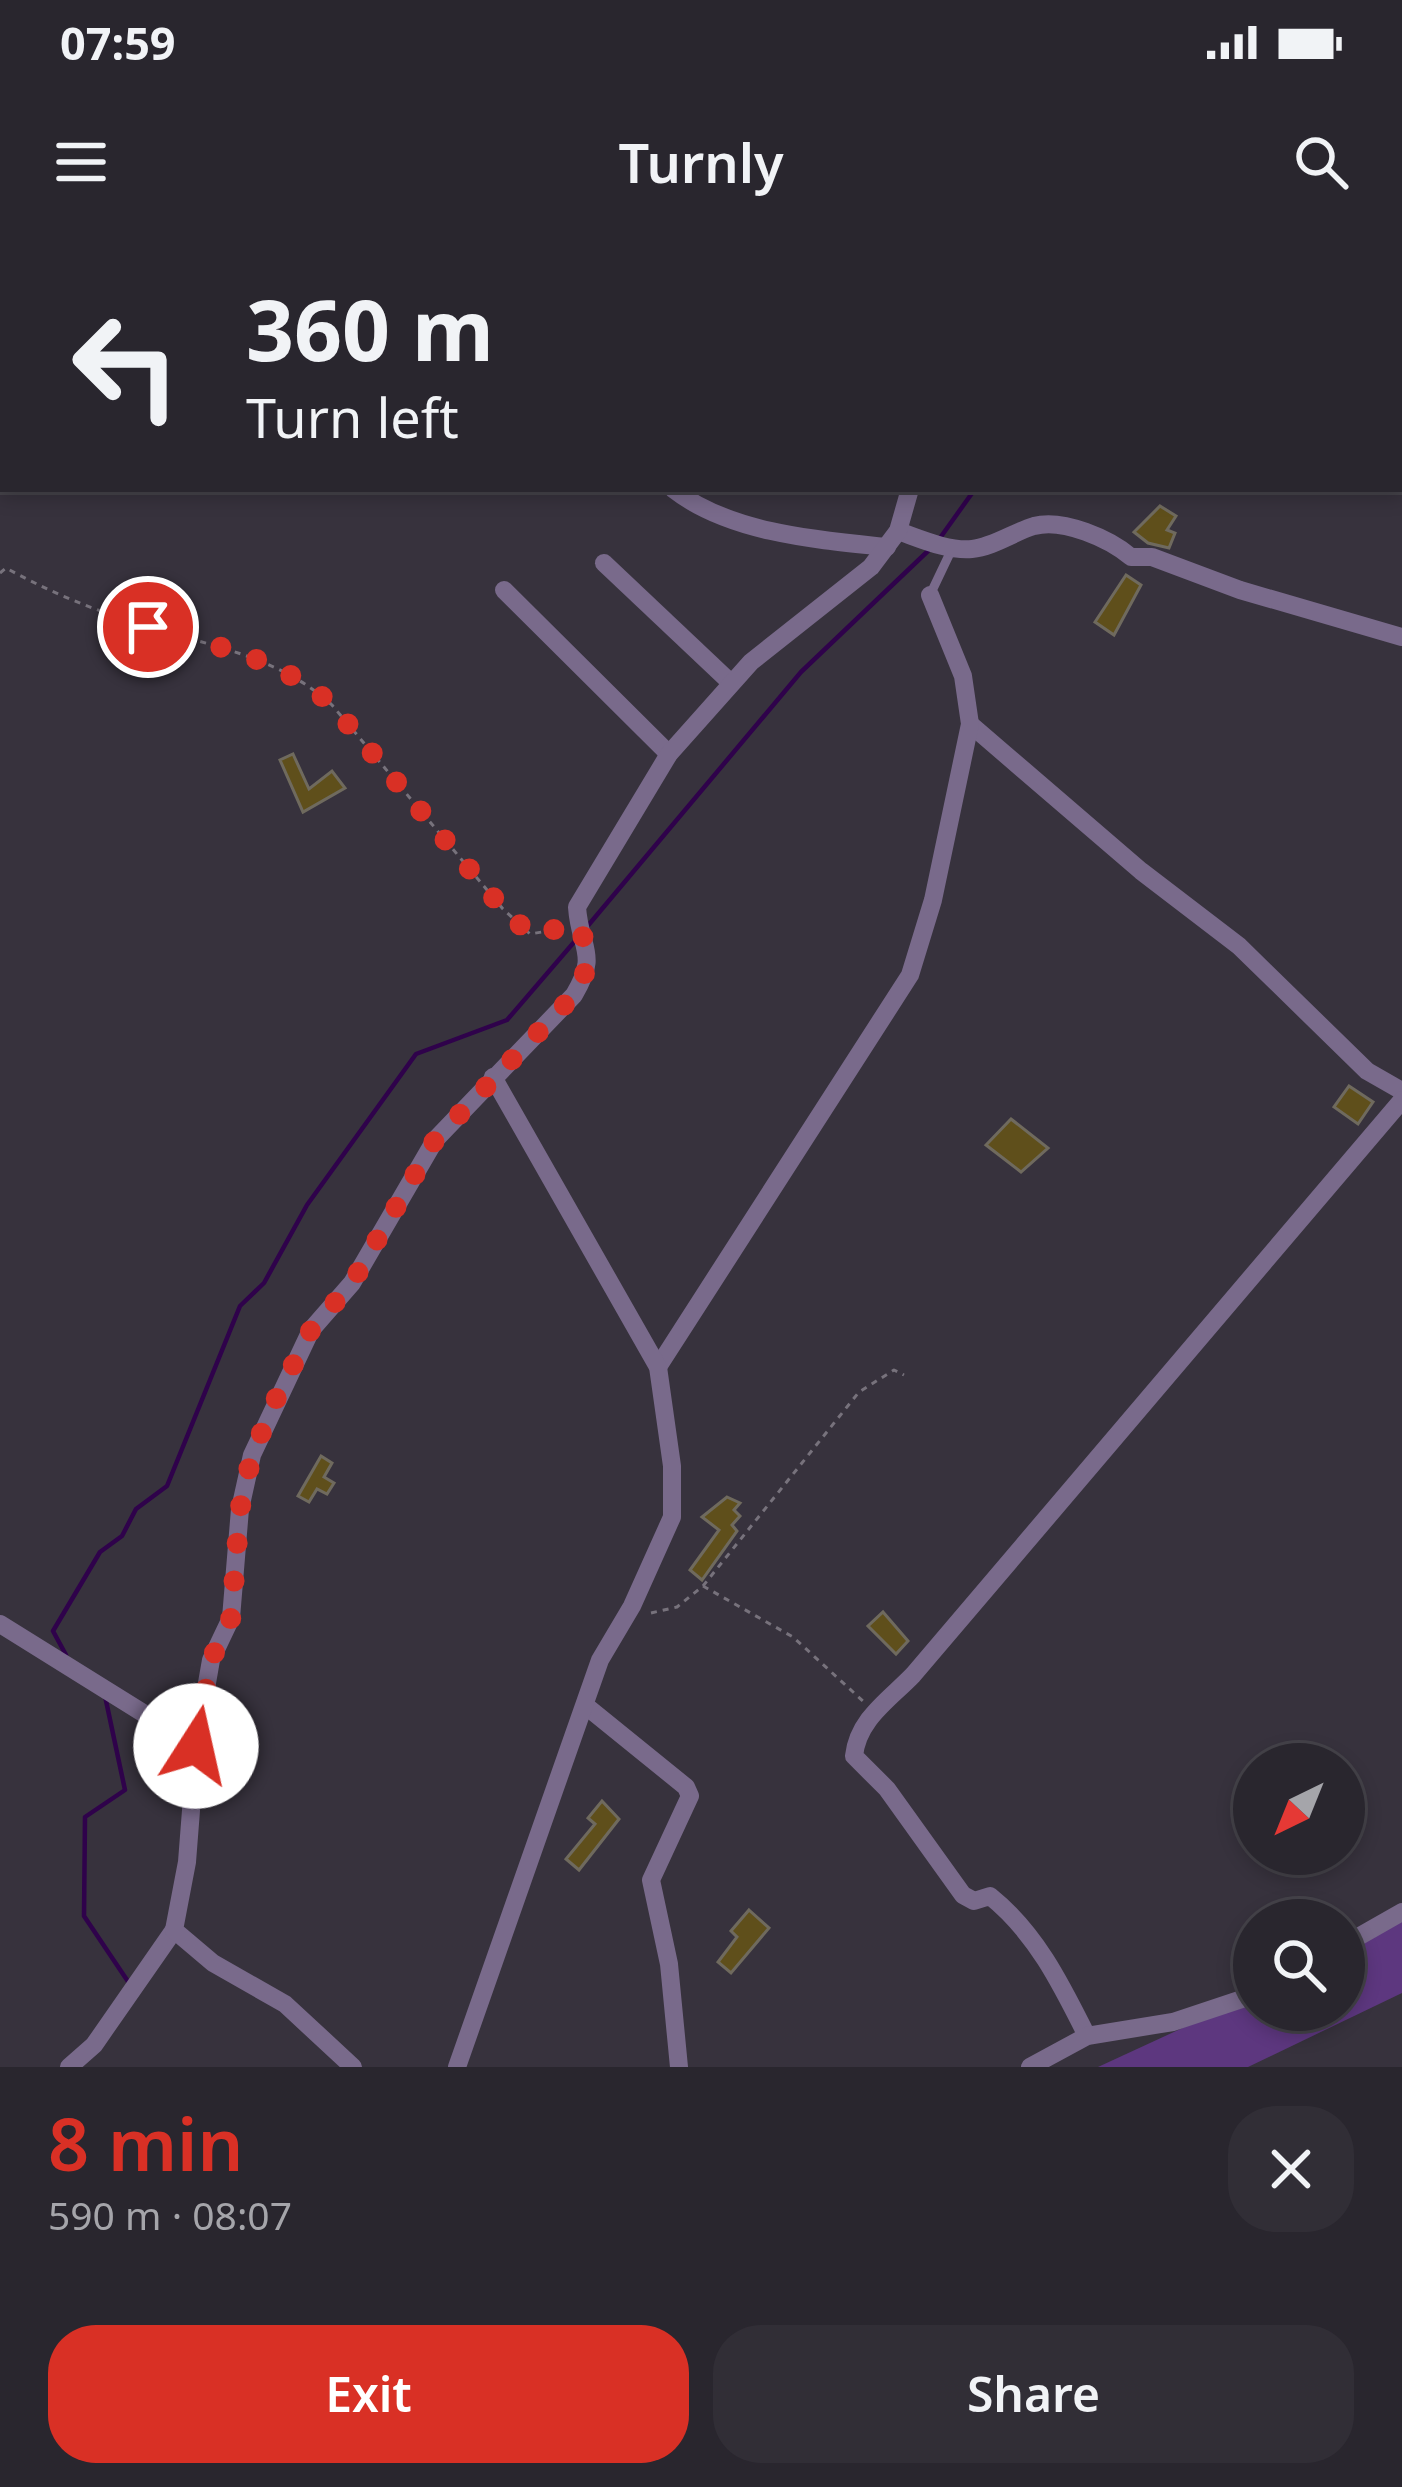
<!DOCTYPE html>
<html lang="en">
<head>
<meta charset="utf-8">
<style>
  body { margin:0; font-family:"Noto Sans",sans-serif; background:#312e36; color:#f1f3f6; height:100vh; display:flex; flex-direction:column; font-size:45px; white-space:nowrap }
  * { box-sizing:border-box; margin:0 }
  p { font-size:39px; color:#a5a5aa }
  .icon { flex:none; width:66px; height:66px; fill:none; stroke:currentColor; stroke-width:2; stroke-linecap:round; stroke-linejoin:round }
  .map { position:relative; height:1827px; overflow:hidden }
  .panel { display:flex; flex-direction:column; background:#29262e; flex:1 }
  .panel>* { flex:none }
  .top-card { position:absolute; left:0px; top:0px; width:1404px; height:252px; box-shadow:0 6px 18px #0003,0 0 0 3px #45434a; background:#29262e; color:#f1f3f6; overflow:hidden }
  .needle { width:78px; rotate:223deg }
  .fabs { position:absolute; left:1233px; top:1503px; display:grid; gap:24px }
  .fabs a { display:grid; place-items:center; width:132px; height:132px; border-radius:50%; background:#29262e; box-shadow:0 6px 18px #0003,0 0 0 3px #45434a; font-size:60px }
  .pin { position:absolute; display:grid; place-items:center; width:102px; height:102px; color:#fff; margin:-51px; border:6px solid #fff; border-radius:50%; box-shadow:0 3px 12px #0007 }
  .me { position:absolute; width:132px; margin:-66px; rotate:10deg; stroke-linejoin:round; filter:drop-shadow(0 0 9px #0008) }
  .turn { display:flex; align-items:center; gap:42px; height:252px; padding:0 48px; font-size:54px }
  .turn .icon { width:156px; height:156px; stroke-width:2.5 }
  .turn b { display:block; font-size:84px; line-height:102px }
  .round { display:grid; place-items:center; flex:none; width:126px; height:126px; border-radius:48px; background:#312e36 }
  .head { display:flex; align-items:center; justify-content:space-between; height:204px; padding:0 48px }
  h1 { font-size:72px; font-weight:600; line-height:90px; color:#d93025 }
  .action { display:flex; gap:24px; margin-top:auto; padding:24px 48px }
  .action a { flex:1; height:138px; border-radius:48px; background:#d93025; color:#fff; font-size:48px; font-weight:600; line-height:138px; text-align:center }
  .action a+a { background:#312e36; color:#f1f3f6 }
  .status { display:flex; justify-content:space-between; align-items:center; height:84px; padding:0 60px; background:#29262e; direction:ltr }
  .status svg { height:33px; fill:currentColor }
  header { display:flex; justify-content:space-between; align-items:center; height:156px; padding:0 48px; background:#29262e; font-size:54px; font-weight:600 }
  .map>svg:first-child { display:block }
</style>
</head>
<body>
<div class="status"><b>07:59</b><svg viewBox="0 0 49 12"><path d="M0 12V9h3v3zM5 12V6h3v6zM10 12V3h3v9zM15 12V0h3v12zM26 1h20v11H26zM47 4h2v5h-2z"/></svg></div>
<header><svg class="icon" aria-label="menu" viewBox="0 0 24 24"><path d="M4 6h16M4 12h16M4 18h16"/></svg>Turnly<svg class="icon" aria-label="search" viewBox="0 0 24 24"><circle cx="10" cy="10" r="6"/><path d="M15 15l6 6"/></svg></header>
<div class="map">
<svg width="1402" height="1827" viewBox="0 0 1402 1827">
  <rect width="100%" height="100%" fill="#37323d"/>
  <!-- green -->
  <path fill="#5d377f" d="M1402,1672V1753L1248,1827H1098L1254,1755V1770H1344V1705Z"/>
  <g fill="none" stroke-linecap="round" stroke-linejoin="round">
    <!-- stream -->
    <g stroke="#2f024b" stroke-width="4.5">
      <path d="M1187,3L1188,2"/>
      <path d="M940,298L975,249"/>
      <path d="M586,688L801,432L928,311"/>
      <path d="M66,1415L53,1391L100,1312L122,1296L136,1269L167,1246L240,1066L264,1043L307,965L416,814L507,780L575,701"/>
      <path d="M105,1456L125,1550L85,1577L84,1676L129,1743"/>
    </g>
  </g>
  <!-- building -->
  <g fill="#5f4f1b" stroke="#6f6a5e" stroke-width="3">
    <path d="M1160,266L1176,276L1167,290L1175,293L1169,308L1148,303L1134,292Z"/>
    <path d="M1126,335L1141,345L1114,395L1095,382Z"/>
    <path d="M293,514L309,549L332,531L345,548L303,572L280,520Z"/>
    <path d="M1349,846L1373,862L1358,884L1334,867Z"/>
    <path d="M1011,879L1048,908L1021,932L986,905Z"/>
    <path d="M321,1216L332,1223L324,1237L334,1243L327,1254L317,1249L309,1262L298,1256Z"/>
    <path d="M727,1257L740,1263L734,1270L740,1276L732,1285L737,1291L702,1340L690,1330L719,1290L702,1277Z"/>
    <path d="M883,1372L908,1401L896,1414L868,1386Z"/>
    <path d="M602,1561L619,1579L579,1630L566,1619L595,1584L588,1578Z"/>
    <path d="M749,1670L769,1688L731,1733L718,1722L737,1697L731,1691Z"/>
  </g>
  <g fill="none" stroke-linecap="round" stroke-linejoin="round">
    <!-- path -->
    <g stroke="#77727c" stroke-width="3" stroke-dasharray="6 6" stroke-linecap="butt">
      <path d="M0,333L6,328C53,354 101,373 153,388C219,408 280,418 332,465L503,669L530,694L560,689"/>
      <path d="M703,1346L793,1397L864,1462"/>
      <path d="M651,1373L677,1367L703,1346L859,1152L894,1130L904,1135"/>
    </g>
    <!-- lane -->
    <path stroke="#796a8b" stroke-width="9" d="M930,355L950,313L958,312"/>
    <!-- street -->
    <g stroke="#796a8b" stroke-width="18">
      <path d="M586,0V3"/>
      <path d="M1070,3L1072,0"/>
      <path d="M673,249C729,293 817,300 887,307"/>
      <path d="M898,291C921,299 947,311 972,309C993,307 1014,292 1034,286C1063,278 1110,299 1131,317H1152L1240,350L1402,397"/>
      <path d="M604,323L731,443"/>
      <path d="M504,350L669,514"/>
      <path d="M970,484L1141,631L1239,706L1367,831L1402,851"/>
      <path d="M658,1127L910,735L933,660L970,484L963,436L930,355"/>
      <path d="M0,1384L196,1506"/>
      <path d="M586,1466L686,1547L690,1556L651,1640L669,1724L679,1827"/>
      <path d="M1344,1705L1402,1672"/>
      <path d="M1087,1796C1061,1744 1036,1693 990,1656L974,1661L963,1655L887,1549L854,1516C858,1479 889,1460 913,1435L1402,860"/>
      <path d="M69,1827L94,1805L174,1690"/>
      <path d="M353,1827L285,1764L213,1723L174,1690L187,1622L196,1506L211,1420L231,1378L240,1269L252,1215L311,1090L352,1043L435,900L574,755C599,713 580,710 577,667L669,514L751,422L871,327L898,291L910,249"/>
      <path d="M457,1827L600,1420L632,1366L672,1277V1226L658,1127L493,837"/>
      <path d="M1030,1827L1087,1796L1173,1782L1254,1755"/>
    </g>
  </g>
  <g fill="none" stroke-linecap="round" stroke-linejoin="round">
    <!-- route -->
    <path stroke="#d93025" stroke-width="21" stroke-dasharray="0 37.8" d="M148,387C215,406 279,417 332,465L503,669L530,694L579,685C590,716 591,726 574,755L435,900L352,1043L311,1090L276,1159L252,1215L240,1269L231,1378L211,1420L196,1506"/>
  </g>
</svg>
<div class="fabs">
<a><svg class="needle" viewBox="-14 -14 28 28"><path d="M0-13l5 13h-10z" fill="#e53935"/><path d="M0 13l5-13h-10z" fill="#a5a5aa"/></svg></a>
<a><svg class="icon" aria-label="search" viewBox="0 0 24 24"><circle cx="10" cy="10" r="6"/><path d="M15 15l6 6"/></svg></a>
</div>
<div class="pin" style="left:148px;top:387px;background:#d93025"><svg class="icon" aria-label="arrive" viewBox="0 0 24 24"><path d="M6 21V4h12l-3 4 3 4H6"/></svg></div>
<svg class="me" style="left:196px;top:1506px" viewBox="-20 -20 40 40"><circle r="19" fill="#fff"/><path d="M0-13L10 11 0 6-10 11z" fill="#d93025"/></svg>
<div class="top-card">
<div class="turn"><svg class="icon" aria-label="left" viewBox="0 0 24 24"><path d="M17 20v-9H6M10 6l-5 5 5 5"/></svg><div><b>360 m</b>Turn left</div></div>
</div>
</div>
<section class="panel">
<div class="head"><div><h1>8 min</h1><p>590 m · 08:07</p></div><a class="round"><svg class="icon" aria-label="close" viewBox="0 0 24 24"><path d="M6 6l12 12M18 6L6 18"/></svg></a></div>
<div class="action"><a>Exit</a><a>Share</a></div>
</section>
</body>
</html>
